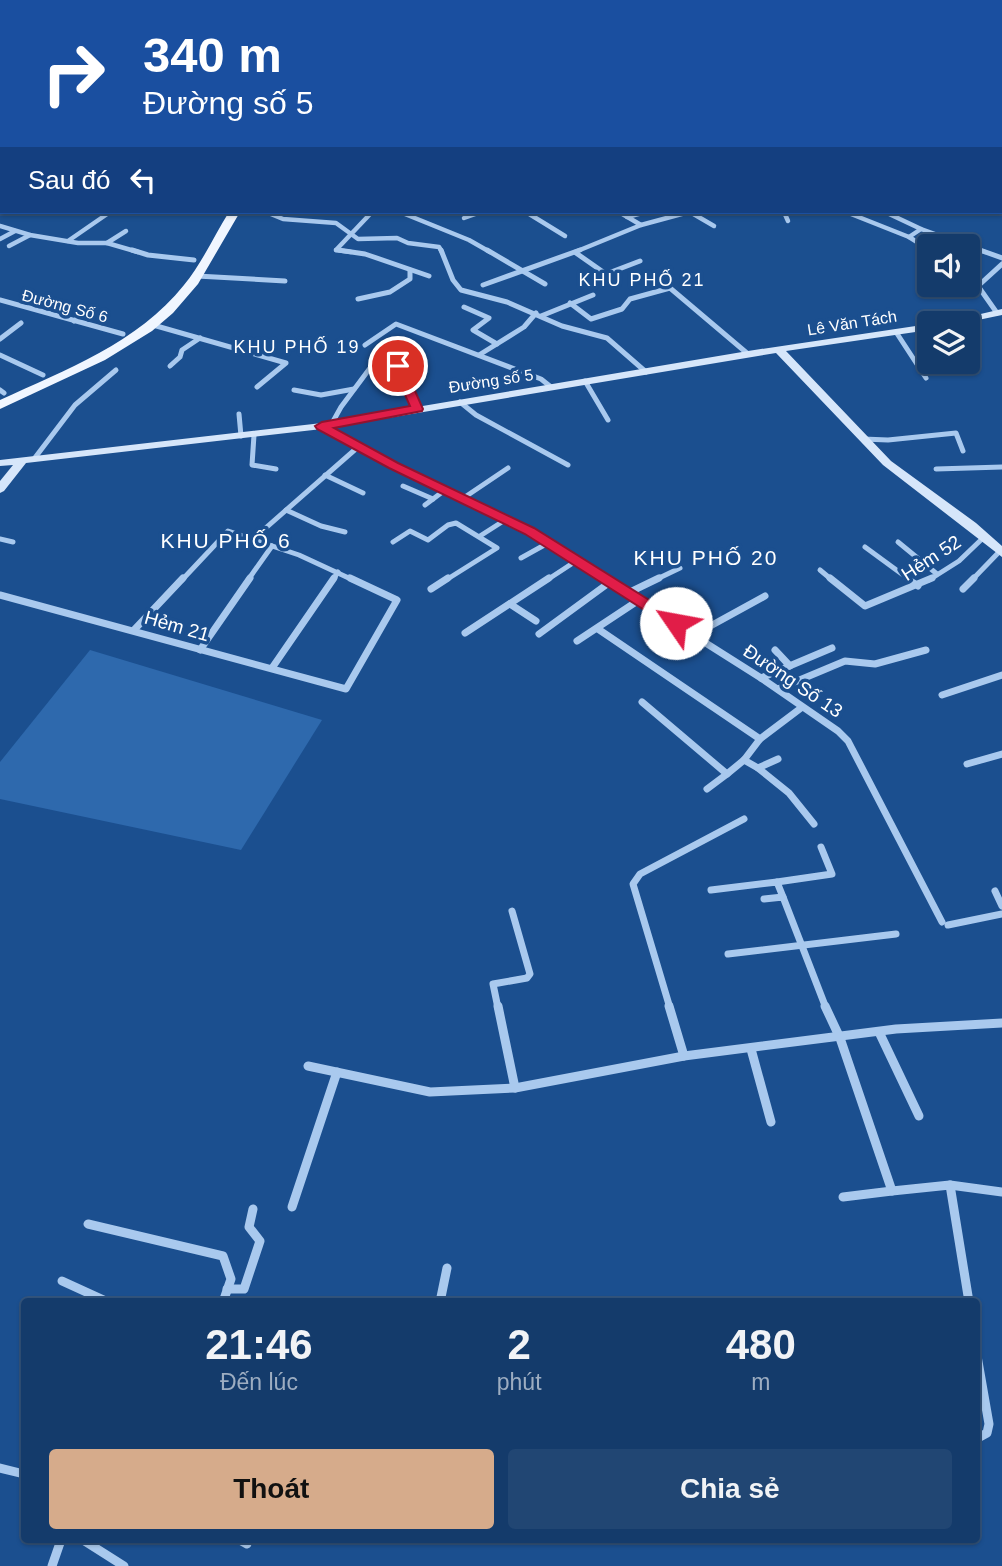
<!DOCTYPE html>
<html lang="vi">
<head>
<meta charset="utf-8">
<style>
  body { margin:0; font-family:Arial,sans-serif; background:#214673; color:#f1f3f6; height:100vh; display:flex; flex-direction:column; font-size:26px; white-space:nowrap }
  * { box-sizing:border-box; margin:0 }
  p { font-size:23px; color:#9dadc1 }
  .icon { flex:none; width:38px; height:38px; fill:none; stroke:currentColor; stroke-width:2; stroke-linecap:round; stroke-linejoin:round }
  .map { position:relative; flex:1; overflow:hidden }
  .details { position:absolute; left:21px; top:1298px; width:959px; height:245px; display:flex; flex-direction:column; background:#143b6b; border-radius:7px; box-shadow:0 2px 5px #0004,0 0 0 2px #33557e }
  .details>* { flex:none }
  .hud { position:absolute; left:0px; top:0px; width:1003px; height:214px; box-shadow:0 2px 5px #0004,0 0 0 2px #33557e; background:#1a4fa0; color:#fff; overflow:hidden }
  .tools { position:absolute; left:917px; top:234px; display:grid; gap:14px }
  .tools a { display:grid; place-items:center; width:63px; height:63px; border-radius:7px; background:#143b6b; box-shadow:0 2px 5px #0004,0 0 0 2px #33557e; font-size:35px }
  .pin { position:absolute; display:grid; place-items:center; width:60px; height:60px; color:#fff; margin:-30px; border:4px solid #fff; border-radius:50%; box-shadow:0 2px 7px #0007 }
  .me { position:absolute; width:77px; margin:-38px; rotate:303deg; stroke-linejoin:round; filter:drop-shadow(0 0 5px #0008) }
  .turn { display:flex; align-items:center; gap:24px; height:147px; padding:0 28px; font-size:32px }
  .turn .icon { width:91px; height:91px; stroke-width:2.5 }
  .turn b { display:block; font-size:49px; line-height:60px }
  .then { display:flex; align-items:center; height:66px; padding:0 28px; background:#0003; gap:14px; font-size:26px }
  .eta { display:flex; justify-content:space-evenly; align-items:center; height:119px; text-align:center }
  .eta b { font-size:42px; font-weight:700; line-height:49px }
  .primary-button { display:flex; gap:14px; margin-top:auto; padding:14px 28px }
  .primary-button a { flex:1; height:80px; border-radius:7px; background:#d6ab8b; color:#111; font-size:28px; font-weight:700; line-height:80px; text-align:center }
  .primary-button a+a { background:#214673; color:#f1f3f6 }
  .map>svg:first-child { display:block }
</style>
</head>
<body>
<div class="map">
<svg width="1002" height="1566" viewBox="0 0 1002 1566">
  <rect width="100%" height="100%" fill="#1b4f8f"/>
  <!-- green -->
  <path fill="#2e69ad" d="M90,650L322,720L241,850L0,799V762Z"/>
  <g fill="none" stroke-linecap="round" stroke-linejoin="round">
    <!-- minor-tunnel -->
    <path stroke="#3d69a0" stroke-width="4.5" stroke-dasharray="4.5 2" stroke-linecap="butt" d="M210,2L212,0"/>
    <!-- minor-far3 -->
    <g stroke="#a9c9ee" stroke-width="4.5">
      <path d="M541,0L545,2"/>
      <path d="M833,0L837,2"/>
      <path d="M284,2L286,0"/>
      <path d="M904,2L906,0"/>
      <path d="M0,15L2,17"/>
      <path d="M0,174L2,172"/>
      <path d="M266,212L283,219L336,223L358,239L397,238L408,243L439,247L442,252"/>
      <path d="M400,212L469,240L490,252"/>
      <path d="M526,212L565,236"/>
      <path d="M690,212L714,226"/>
      <path d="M784,212L788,221"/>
      <path d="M846,212L909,237L921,229L985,252"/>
      <path d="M885,212L921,229"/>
      <path d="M627,217L646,212"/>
      <path d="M464,218L481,212"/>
      <path d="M641,225L689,212"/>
      <path d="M0,226L30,235L78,243H107L138,252"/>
      <path d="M909,237L925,247"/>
      <path d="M0,239L15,231"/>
      <path d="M68,241L110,212"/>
      <path d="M107,243L126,231"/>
      <path d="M9,246L30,235"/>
      <path d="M336,250L351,252"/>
      <path d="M336,250L372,212"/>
      <path d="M575,252L641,225L619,212"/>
    </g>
    <!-- minor-far2 -->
    <g stroke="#a9c9ee" stroke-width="5">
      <path d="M132,250L148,255L194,260"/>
      <path d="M338,250L365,254L429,276"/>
      <path d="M441,250L453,280L461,290L507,302L562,326L607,338L646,372"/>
      <path d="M487,250L545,284"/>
      <path d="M980,250L1002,258"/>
      <path d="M576,253L606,274L640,261"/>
      <path d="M197,276L285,281"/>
      <path d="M483,285L580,250"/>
      <path d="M358,299L390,292L410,279V270"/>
      <path d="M0,300L123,334"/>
      <path d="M570,303L591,319L622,309L630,299L670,288L748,354"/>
      <path d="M464,307L489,318L473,330L497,344"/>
      <path d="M997,313L978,286L1002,264"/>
      <path d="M541,316L593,295"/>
      <path d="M74,321L89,310"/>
      <path d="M153,325L286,363L257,387"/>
      <path d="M896,332L926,378"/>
      <path d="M0,339L21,323"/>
      <path d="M365,345L396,324L541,379L551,387"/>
      <path d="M0,355L43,375"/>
      <path d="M479,355L524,327L536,313"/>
      <path d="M400,359L398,366L417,409"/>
      <path d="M170,366L180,357L182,350L200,338"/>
      <path d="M585,381L608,420"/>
      <path d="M0,390L4,393"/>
      <path d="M294,390L321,395L354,389"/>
      <path d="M460,402L476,415L568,465"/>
      <path d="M239,414L241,436"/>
      <path d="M331,425L341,407L382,352"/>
      <path d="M322,426L394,466L529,531L606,580"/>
      <path d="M254,435L252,465L276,469"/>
      <path d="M863,439L888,440L956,433L963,451"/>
      <path d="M34,459L75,405L116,370"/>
      <path d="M936,469L1002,467"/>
      <path d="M325,475L363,493"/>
      <path d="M403,486L433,499"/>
      <path d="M462,499L508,468"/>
      <path d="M425,505L445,490"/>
      <path d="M286,510L321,526L345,532"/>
      <path d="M480,536L505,520"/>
      <path d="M0,539L13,542"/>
      <path d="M252,540L358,447"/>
      <path d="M393,542L410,531L428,540L448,525L456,523L497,548L446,580"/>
      <path d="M898,542L937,574"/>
      <path d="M865,547L910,580"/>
      <path d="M521,558L548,543"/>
      <path d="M820,570L832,580"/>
      <path d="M182,580L228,531L299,555L353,580"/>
      <path d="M248,580L272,546"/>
      <path d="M333,580L338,572"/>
      <path d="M547,580L576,561"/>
      <path d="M655,580L680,568"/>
      <path d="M929,580L959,561L984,537"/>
      <path d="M972,580L1000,551"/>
    </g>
    <!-- minor-far1 -->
    <g stroke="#a9c9ee" stroke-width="7">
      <path d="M603,578L761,678L838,731L848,741L942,922"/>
      <path d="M830,578L865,606L932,578"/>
      <path d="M907,578L918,586"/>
      <path d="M431,589L448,578"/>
      <path d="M963,589L974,578"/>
      <path d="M628,593L659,578"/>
      <path d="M0,595L346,689L397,600L350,578"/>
      <path d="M510,604L536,621"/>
      <path d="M598,629L760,739"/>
      <path d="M134,630L183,578"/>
      <path d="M465,633L549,578"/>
      <path d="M539,634L610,582"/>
      <path d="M694,635L765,596"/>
      <path d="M577,641L639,600"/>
      <path d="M200,650L250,578"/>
      <path d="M775,650L790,666"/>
      <path d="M272,668L334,578"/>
      <path d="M761,678L832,648"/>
      <path d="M778,689L845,661L875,664L926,650"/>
      <path d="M942,695L1002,675"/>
      <path d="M642,702L727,774L744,760L760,739L801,708"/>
      <path d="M744,760L758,768L778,759"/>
      <path d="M967,764L1002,754"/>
      <path d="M758,768L789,793L814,824"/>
      <path d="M707,789L727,774"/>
      <path d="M777,882L832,874L821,847"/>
      <path d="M711,890L777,882L783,897"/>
      <path d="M995,891L1002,906"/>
      <path d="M764,899L783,897L826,1008"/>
      <path d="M948,925L1002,914"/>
      <path d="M728,954L896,934"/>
      <path d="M498,1008L493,984L527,978L530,974L512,911"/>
      <path d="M670,1008L633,884L640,874L744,819"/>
    </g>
    <!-- minor -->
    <g stroke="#a9c9ee" stroke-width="9">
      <path d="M498,1006L515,1088"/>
      <path d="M669,1006L684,1056"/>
      <path d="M825,1006L840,1038L892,1191L950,1185L969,1302"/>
      <path d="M879,1032L919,1116"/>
      <path d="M751,1049L771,1122"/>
      <path d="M308,1066L430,1092L515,1088L684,1056L896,1029L1002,1023"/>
      <path d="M950,1185L1002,1192"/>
      <path d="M843,1197L892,1191"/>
      <path d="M292,1207L337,1072"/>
      <path d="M88,1224L223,1256L231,1279L223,1302"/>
      <path d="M62,1281L108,1302"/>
      <path d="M227,1289H244L260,1241L249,1227L253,1209"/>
      <path d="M440,1302L447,1268"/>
      <path d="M976,1350L989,1424L987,1433L976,1439"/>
      <path d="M0,1468L24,1474"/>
      <path d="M83,1540L124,1566"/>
      <path d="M240,1540L247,1544"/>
      <path d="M52,1566L61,1540"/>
    </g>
    <!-- secondary -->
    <g fill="#d6e6fa" fill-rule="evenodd">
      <path d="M1002,309V315L959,324H938Z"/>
      <path d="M929,324V330L786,351L891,461L976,523L1002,546V557L883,465L776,353L322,429L26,463L4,491L0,493V481L13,465L0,466V460L322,423L748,351Z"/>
    </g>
    <!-- primary -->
    <path fill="#f0f6ff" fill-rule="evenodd" d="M229,212H240L198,284L173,313L152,331L105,360L0,409V400C65,370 138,343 184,285C202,263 214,236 229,212Z"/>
    <!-- trunk -->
    <g fill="#f8faff" fill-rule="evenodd">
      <path d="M153,0H173L174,2H154Z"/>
      <path d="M174,0H193L194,2H175Z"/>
      <path d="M215,0H235L236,2H216Z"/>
      <path d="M484,0H497L483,2Z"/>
      <path d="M508,0H521L507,2Z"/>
      <rect x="1001" y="135" width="1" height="7"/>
    </g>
  </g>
  <!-- route -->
  <path fill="#e11d48" stroke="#92132f" stroke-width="2" d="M398,362L404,366L423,409L422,411L334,428L398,463L534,528L681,620L683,623L681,627H671L525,534L389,468L317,429L315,426L322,422L410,406L392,366Z"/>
  <g text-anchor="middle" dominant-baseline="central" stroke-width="7" stroke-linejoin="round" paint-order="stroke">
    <!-- far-street labels -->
    <g font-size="16" fill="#fff" stroke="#1b4f8f">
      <text transform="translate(65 306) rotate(15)">Đường Số 6</text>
      <text transform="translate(852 323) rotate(-9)">Lê Văn Tách</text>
      <text transform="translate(491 381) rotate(-9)">Đường số 5</text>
    </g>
    <!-- far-neighbourhood labels -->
    <g font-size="18" letter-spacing="2" fill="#fff" stroke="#1b4f8f">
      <text x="642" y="280">KHU PHỐ 21</text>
      <text x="297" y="347">KHU PHỐ 19</text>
    </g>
    <!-- street labels -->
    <g font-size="19" fill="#fff" stroke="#1b4f8f">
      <text transform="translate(931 558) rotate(-33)">Hẻm 52</text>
      <text transform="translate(177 626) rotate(16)">Hẻm 21</text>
      <text transform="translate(793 681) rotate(34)">Đường Số 13</text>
    </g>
    <!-- neighbourhood labels -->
    <g font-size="21" letter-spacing="2" fill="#fff" stroke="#1b4f8f">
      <text x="226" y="540">KHU PHỐ 6</text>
      <text x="706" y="557">KHU PHỐ 20</text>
    </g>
  </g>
</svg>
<div class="tools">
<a><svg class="icon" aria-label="sound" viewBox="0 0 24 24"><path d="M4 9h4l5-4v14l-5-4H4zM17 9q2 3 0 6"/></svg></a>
<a><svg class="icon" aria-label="layers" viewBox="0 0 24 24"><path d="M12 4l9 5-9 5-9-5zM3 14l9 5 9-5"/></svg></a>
</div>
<div class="pin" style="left:398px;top:366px;background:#d93025"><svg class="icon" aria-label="arrive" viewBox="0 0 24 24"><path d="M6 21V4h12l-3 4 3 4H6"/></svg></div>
<svg class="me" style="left:676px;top:623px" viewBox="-20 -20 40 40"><circle r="19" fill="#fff"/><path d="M0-13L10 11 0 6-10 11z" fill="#e11d48"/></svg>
<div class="hud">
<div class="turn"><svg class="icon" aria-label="right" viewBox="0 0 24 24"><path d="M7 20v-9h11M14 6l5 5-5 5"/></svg><div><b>340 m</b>Đường số 5</div></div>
<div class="then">Sau đó<svg class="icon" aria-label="left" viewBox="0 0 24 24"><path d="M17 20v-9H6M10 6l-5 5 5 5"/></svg></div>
</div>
<section class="details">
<div class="eta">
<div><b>21:46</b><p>Đến lúc</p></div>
<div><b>2</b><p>phút</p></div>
<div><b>480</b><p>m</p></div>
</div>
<div class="primary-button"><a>Thoát</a><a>Chia sẻ</a></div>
</section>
</div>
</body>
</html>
